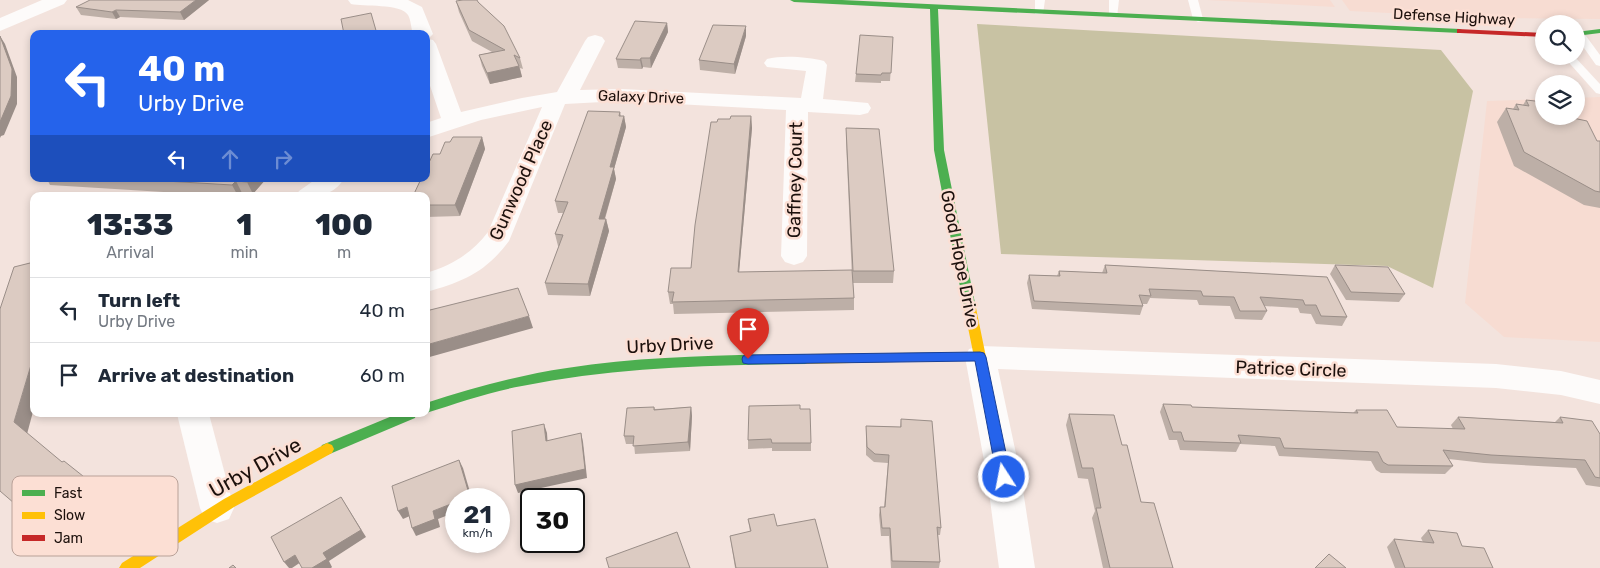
<!DOCTYPE html>
<html lang="en">
<head>
<meta charset="utf-8">
<style>
  body { margin:0; font-family:Rubik,sans-serif; background:#f6f6f7; color:#1f2937; height:100vh; display:flex; flex-direction:column; font-size:19px; white-space:nowrap }
  * { box-sizing:border-box; margin:0 }
  p { font-size:16px; color:#747a83 }
  .icon { flex:none; width:28px; height:28px; fill:none; stroke:currentColor; stroke-width:2; stroke-linecap:round; stroke-linejoin:round }
  .map { position:relative; flex:1; overflow:hidden }
  .drawer { position:absolute; left:30px; top:192px; width:400px; height:225px; display:flex; flex-direction:column; background:#fff; border-radius:10px; box-shadow:0 2px 8px #0003 }
  .drawer>* { flex:none }
  .guide { position:absolute; left:30px; top:30px; width:400px; height:152px; border-radius:10px; box-shadow:0 2px 8px #0003; background:#2563eb; color:#fff; overflow:hidden }
  .controls { position:absolute; left:1535px; top:15px; display:grid; gap:10px }
  .controls a { display:grid; place-items:center; width:50px; height:50px; border-radius:50%; background:#fff; box-shadow:0 2px 8px #0003; font-size:25px }
  .speed { position:absolute; left:445px; top:488px; display:flex; gap:10px; font-size:25px; font-weight:700; text-align:center }
  .speed>* { display:grid; place-content:center; width:65px; height:65px; border-radius:50%; background:#fff; box-shadow:0 2px 8px #0003; line-height:1 }
  .speed small { font-size:12px; font-weight:400 }
  .speed .limit { border:2px solid #111; border-radius:8px; background:#fff; color:#111 }
  .pin { position:absolute; display:grid; place-items:center; width:42px; height:42px; color:#fff; margin:-51px -21px; border-radius:50% 50% 50% 0; rotate:-45deg; box-shadow:0 0 5px #0007 }
  .pin .icon { rotate:45deg }
  .me { position:absolute; width:55px; margin:-28px; rotate:349deg; stroke-linejoin:round; filter:drop-shadow(0 0 4px #0008) }
  .turn { display:flex; align-items:center; gap:18px; height:105px; padding:0 25px; font-size:22px }
  .turn .icon { width:65px; height:65px; stroke-width:2.5 }
  .turn b { display:block; font-size:35px; line-height:42px }
  .lanes { display:flex; align-items:center; height:48px; padding:0 25px; background:#0003; justify-content:center; gap:25px; direction:ltr }
  .lanes .off { opacity:.35 }
  .eta { display:flex; justify-content:space-evenly; align-items:center; height:85px; text-align:center }
  .eta b { font-size:30px; font-weight:800; line-height:35px }
  ul { padding:0; list-style:none }
  li { display:flex; align-items:center; gap:15px; height:65px; padding:0 25px; border-top:1px solid #e0e1e3 }
  li div { flex:1 }
  li b { display:block; font-size:19px }
  li em { font-style:normal }
  .map>svg:first-child { display:block }
</style>
</head>
<body>
<div class="map">
<svg width="1600" height="568" viewBox="0 0 1600 568">
  <rect width="100%" height="100%" fill="#f3e3dd"/>
  <!-- built -->
  <g fill="#f7dcd2">
    <path d="M1206,0H1330L1335,7Z"/>
    <path d="M1342,0H1600V19L1486,18L1350,11Z"/>
    <path d="M1600,97V342L1504,337L1465,303L1487,101L1544,99V116H1576V98Z"/>
  </g>
  <!-- forest -->
  <path fill="#c8c2a3" d="M977,24L1441,50L1473,91L1433,288L1387,266L1001,254Z"/>
  <g fill="none" stroke-linecap="round" stroke-linejoin="round">
    <!-- lane -->
    <g fill="#fdfbfa" fill-rule="evenodd">
      <path d="M1035,0H1045L1043,14H1035Z"/>
      <path d="M1109,0H1119L1117,17H1109Z"/>
      <path d="M1188,0H1198L1203,19L1202,21L1198,22L1193,19Z"/>
      <path d="M1582,35L1586,36L1600,55V66L1596,65L1577,38Z"/>
      <path d="M1563,56H1574L1600,84V94L1596,93Z"/>
    </g>
    <!-- street -->
    <g fill="#fdfbfa" fill-rule="evenodd">
      <path d="M42,0H67L64,4L0,31V18Z"/>
      <path d="M348,0H408L422,7L433,34L428,39L433,40L436,44L461,112L522,98L557,92L585,41L588,37L595,35L602,37L605,41L580,90L621,89L801,98L806,71L767,67L764,63L767,59C783,55 808,57 824,61L827,65L823,99L868,103L871,108L868,113L860,115L808,112L807,256L803,262L794,265L785,262L781,256L786,110L621,101L565,104L509,241C486,272 463,282 426,292V273C451,266 472,253 488,232L542,107L481,120L426,138V123L441,118L426,74V34H413C411,28 411,20 408,15C401,3 363,7 351,4Z"/>
      <path d="M316,179H344C331,198 316,196 296,196L299,191Z"/>
      <path d="M980,346L1496,364L1561,371L1600,380V404L1561,395L1496,388L998,369L1021,477L1035,568H999L987,477L965,357L969,349Z"/>
      <path d="M177,414H209L234,508L229,519L217,523L205,519L200,508Z"/>
    </g>
    <!-- fast -->
    <g fill="#4caf50" fill-rule="evenodd">
      <path d="M790,0H842L1460,29L1464,31L1460,33L938,9L944,150L976,308L970,312L964,308L934,150L930,9L794,2Z"/>
      <path d="M1600,29V33L1576,36V32Z"/>
      <path d="M807,354L811,356L813,359L811,362L807,364C711,365 616,367 522,386C489,392 458,403 426,413V403C473,388 519,375 567,368C646,356 727,355 807,354Z"/>
      <path d="M397,414H416L415,418L332,453L327,455L322,453L320,449L322,445Z"/>
    </g>
    <!-- slow -->
    <g fill="#ffc107" fill-rule="evenodd">
      <path d="M970,304L976,308L986,357L984,360L807,364L803,362L801,359L803,356L807,354L973,352L964,308Z"/>
      <path d="M327,443L332,445L334,449L332,453L234,507L140,568H119L122,563L224,499Z"/>
    </g>
    <!-- jam -->
    <path fill="#c62828" fill-rule="evenodd" d="M1457,29L1544,33V37L1460,33H1457Z"/>
  </g>
  <!-- wall -->
  <g fill="#bdafa7">
    <path d="M209,0L184,20L120,17L116,19L81,15L76,7Z"/>
    <path d="M456,1L478,2L520,58L523,69L520,68L522,77L490,84L482,66L479,55L492,52L472,41L459,12Z"/>
    <path d="M667,23L668,32L651,68L643,67L642,69L618,68L616,59Z"/>
    <path d="M746,36L735,74L700,70L699,60Z"/>
    <path d="M893,37L890,81H881V83L855,82L856,74Z"/>
    <path d="M1526,100L1544,116L1573,118L1597,141H1600V208L1584,205L1514,166L1497,122L1506,108L1513,109L1516,104L1523,105Z"/>
    <path d="M620,112L621,116H624L626,127L614,169L616,179L605,219H606L609,231L590,296L548,295L545,283L559,246H558L555,234L563,213H558L555,201Z"/>
    <path d="M751,116L752,128L739,272L852,278L846,140V128L894,271L893,283H853L854,298V310L674,314L673,304H670L668,292L691,268L717,122L730,119Z"/>
    <path d="M482,137L485,149L460,216L426,217V196L440,154L450,142Z"/>
    <path d="M44,179H266L253,194L242,193L239,196H228L50,185L48,181H46Z"/>
    <path d="M1105,265L1327,277L1347,317L1342,326L1316,324L1311,314L1300,313L1298,308L1264,306L1267,311L1262,320L1235,319L1230,306L1199,305L1197,300L1150,298L1147,304H1142L1143,306L1140,315L1032,309L1027,283L1029,275L1057,276L1059,271L1102,273Z"/>
    <path d="M1335,265L1405,294L1399,302L1346,300L1330,274Z"/>
    <path d="M1163,404L1192,407L1353,413L1356,410L1397,427L1453,429L1451,425L1458,417L1555,422L1560,417L1600,434V487L1586,485L1576,468L1484,463L1449,459L1453,466L1445,474L1381,473L1376,470L1371,461L1279,456L1275,446L1240,444L1236,452L1180,450L1177,440H1169L1160,412Z"/>
    <path d="M654,407L655,409L691,407L692,416L690,451L635,454L634,444H626L624,436Z"/>
    <path d="M800,409L811,443V451H772V448L748,449V440Z"/>
    <path d="M1069,414L1122,445L1141,502L1173,568H1103L1092,518L1095,511L1088,479L1078,478L1066,425Z"/>
    <path d="M901,419L941,528L940,535H938L940,562L939,568H891L889,536H881L879,515L880,507H884L888,463L874,462L866,455V426L900,427Z"/>
    <path d="M748,519L777,526L828,568H735L730,536L750,532Z"/>
    <path d="M1428,530L1462,546L1493,568H1395L1387,547L1394,539L1423,542L1421,538Z"/>
  </g>
  <!-- shaded-wall -->
  <g fill="#9a8e88">
    <path d="M196,0H209L184,20L180,12Z"/>
    <path d="M116,10L120,17L116,19L112,12Z"/>
    <path d="M667,23L668,32L651,68L650,58Z"/>
    <path d="M746,26V36L735,74L734,64Z"/>
    <path d="M0,36L5,44L17,77V104L4,135L1,136L0,138Z"/>
    <path d="M641,58L643,67L642,69L640,60Z"/>
    <path d="M519,66L522,77L490,84L487,73Z"/>
    <path d="M624,116L626,127L614,169L616,179L601,231L599,219L610,167Z"/>
    <path d="M751,116L752,128L738,284V272Z"/>
    <path d="M482,137L485,149L460,216L455,205Z"/>
    <path d="M249,179H266L253,194L247,182Z"/>
    <path d="M236,181L242,193L239,196H238L232,185Z"/>
    <path d="M606,219L609,231L590,296L588,284Z"/>
    <path d="M529,316L533,328L426,358V345Z"/>
    <path d="M34,355V408L27,434L14,422Z"/>
    <path d="M691,407L692,416L690,451L688,442Z"/>
    <path d="M544,424L547,433L548,449L546,441Z"/>
    <path d="M581,433L583,442L587,478L518,493L515,485Z"/>
    <path d="M459,460L463,468L472,499H464Z"/>
    <path d="M98,488L109,499L56,539L43,528Z"/>
    <path d="M341,497L366,537L329,561L332,567L331,568H312L323,553Z"/>
    <path d="M456,502V512L438,519L440,527L416,536L412,528L433,511Z"/>
    <path d="M407,507L412,515L403,519L398,511Z"/>
    <path d="M295,555L301,562L292,568H289L284,562Z"/>
  </g>
  <!-- building -->
  <g fill="#dccbc2" stroke="#9a8e88">
    <path d="M90,0H196L180,12L116,10L112,12L76,7Z"/>
    <path d="M463,0H477L478,2L504,26L520,58L514,55L519,66L487,73L479,55L505,50L469,30L456,1Z"/>
    <path d="M371,13L377,34H344L341,19Z"/>
    <path d="M635,21L667,23L650,58H641L640,60L616,59Z"/>
    <path d="M713,25L746,26L734,64L699,60Z"/>
    <path d="M860,35L893,37L891,73H882L881,75L856,74Z"/>
    <path d="M0,36L12,69L11,96L0,122Z"/>
    <path d="M1526,100L1544,102V116H1572L1573,118L1587,121L1597,141H1600V192L1595,191L1524,152L1506,108L1519,110L1516,104L1529,106Z"/>
    <path d="M588,111L620,112L619,116H624L610,167H614L599,219H606L588,284L545,283L563,235L555,234L568,202L555,201Z"/>
    <path d="M731,116H751L738,272L852,270L854,298L672,302L674,292H668L671,268H691L695,225L711,122H717L718,119H730Z"/>
    <path d="M846,128L879,129L894,271H853Z"/>
    <path d="M453,137H482L455,205H426V196H413L421,179H426V169L433,154H440L445,142H450Z"/>
    <path d="M132,179H249L247,182L236,181L232,185Z"/>
    <path d="M34,262V355L14,422L62,462L64,461L98,488L43,528L0,491V309L14,267Z"/>
    <path d="M1105,265L1327,277L1347,317L1321,316L1316,305H1305L1303,300L1260,297L1267,311H1240L1234,297L1203,296L1201,291L1149,289L1151,296L1139,295L1143,306L1034,301L1029,275L1060,276L1059,271L1107,273Z"/>
    <path d="M1335,265L1388,267L1405,294L1351,292Z"/>
    <path d="M518,288L529,316L426,345V311Z"/>
    <path d="M1163,404L1191,405L1192,407L1358,413L1356,410H1387L1397,427L1465,429L1458,417L1563,423L1560,417L1592,421L1600,434V478L1595,477L1585,460L1491,455L1443,450L1453,466L1388,465L1383,462L1378,452L1284,448L1280,438L1238,435L1241,443L1184,441L1181,432H1173Z"/>
    <path d="M800,405V409H810L811,443H772L771,439L748,440L749,406Z"/>
    <path d="M654,407V410L691,407L688,442L633,446L634,436H624L627,408Z"/>
    <path d="M1069,414L1114,415L1122,445H1127L1141,502L1154,503L1173,568H1110L1096,508H1101L1093,468H1082Z"/>
    <path d="M901,419L932,421L941,528L937,527L940,562L892,561L890,528H882L880,507H885L889,455L875,454L867,447L866,426L901,427Z"/>
    <path d="M544,424L546,441L581,433L585,469L515,485L512,431Z"/>
    <path d="M459,460L470,497L464,499H456V502L433,511L435,519L412,528L407,507L398,511L392,486Z"/>
    <path d="M341,497L361,530L323,553L327,559L312,568H302L295,555L284,562L271,537Z"/>
    <path d="M774,514L777,526L815,519L828,568H736L730,536L751,531L748,519Z"/>
    <path d="M1428,530L1457,533L1462,546L1484,548L1493,568H1405L1394,539L1434,543Z"/>
    <path d="M677,532L690,568H609L606,558Z"/>
    <path d="M1329,554L1346,568H1315Z"/>
    <path d="M233,565L236,568H229Z"/>
  </g>
  <!-- route -->
  <path fill="#2563eb" stroke="#184099" d="M980,352L984,353L986,357L1011,477L1009,481L1004,483L999,481L997,477L975,361L748,364L743,363L742,359L743,356L748,355Z"/>
  <g text-anchor="middle" dominant-baseline="central" stroke-width="5" stroke-linejoin="round" paint-order="stroke">
    <!-- far-street labels -->
    <g font-size="15" fill="#1c100c" stroke="#fcdfd4">
      <text transform="translate(1454 17) rotate(3)">Defense Highway</text>
      <text transform="translate(641 97) rotate(2)">Galaxy Drive</text>
    </g>
    <!-- street labels -->
    <g font-size="18" fill="#1c100c" stroke="#fcdfd4">
      <text transform="translate(521 180) rotate(-66)">Gunwood Place</text>
      <text transform="translate(795 180) rotate(-89)">Gaffney Court</text>
      <text transform="translate(960 259) rotate(79)">Good Hope Drive</text>
      <text transform="translate(670 345) rotate(-3)">Urby Drive</text>
      <text transform="translate(1291 369) rotate(2)">Patrice Circle</text>
    </g>
    <!-- near-street labels -->
    <g font-size="21" fill="#1c100c" stroke="#fcdfd4">
      <text transform="translate(255 467) rotate(-29)">Urby Drive</text>
    </g>
  </g>
  <!-- legend -->
  <rect x="12" y="476" width="166" height="80" rx="8" fill="#fcdfd4" stroke="#b9a198" stroke-width="1"/>
  <rect x="22" y="490" width="23" height="6" fill="#4caf50"/>
  <rect x="22" y="512" width="23" height="7" fill="#ffc107"/>
  <rect x="22" y="535" width="23" height="6" fill="#c62828"/>
  <g font-size="14" fill="#1c100c">
    <text x="54" y="498">Fast</text>
    <text x="54" y="520">Slow</text>
    <text x="54" y="543">Jam</text>
  </g>
</svg>
<div class="controls">
<a><svg class="icon" aria-label="search" viewBox="0 0 24 24"><circle cx="10" cy="10" r="6"/><path d="M15 15l6 6"/></svg></a>
<a><svg class="icon" aria-label="layers" viewBox="0 0 24 24"><path d="M12 4l9 5-9 5-9-5zM3 14l9 5 9-5"/></svg></a>
</div>
<div class="speed"><div>21<small>km/h</small></div><div class="limit">30</div></div>
<div class="pin" style="left:748px;top:359px;background:#d93025"><svg class="icon" aria-label="arrive" viewBox="0 0 24 24"><path d="M6 21V4h12l-3 4 3 4H6"/></svg></div>
<svg class="me" style="left:1004px;top:477px" viewBox="-20 -20 40 40"><circle r="17" fill="#2563eb" stroke="#fff" stroke-width="3"/><path d="M0-11L8 9 0 5-8 9z" fill="#fff"/></svg>
<div class="guide">
<div class="turn"><svg class="icon" aria-label="left" viewBox="0 0 24 24"><path d="M17 20v-9H6M10 6l-5 5 5 5"/></svg><div><b>40 m</b>Urby Drive</div></div>
<div class="lanes"><svg class="icon" aria-label="left" viewBox="0 0 24 24"><path d="M17 20v-9H6M10 6l-5 5 5 5"/></svg><svg class="icon off" aria-label="ahead" viewBox="0 0 24 24"><path d="M12 20V5M6 11l6-6 6 6"/></svg><svg class="icon off" aria-label="right" viewBox="0 0 24 24"><path d="M7 20v-9h11M14 6l5 5-5 5"/></svg></div>
</div>
<section class="drawer">
<div class="eta">
<div><b>13:33</b><p>Arrival</p></div>
<div><b>1</b><p>min</p></div>
<div><b>100</b><p>m</p></div>
</div>
<ul>
<li><svg class="icon" aria-label="left" viewBox="0 0 24 24"><path d="M17 20v-9H6M10 6l-5 5 5 5"/></svg><div><b>Turn left</b><p>Urby Drive</p></div><em>40 m</em></li>
<li><svg class="icon" aria-label="arrive" viewBox="0 0 24 24"><path d="M6 21V4h12l-3 4 3 4H6"/></svg><div><b>Arrive at destination</b></div><em>60 m</em></li>
</ul>
</section>
</div>
</body>
</html>
